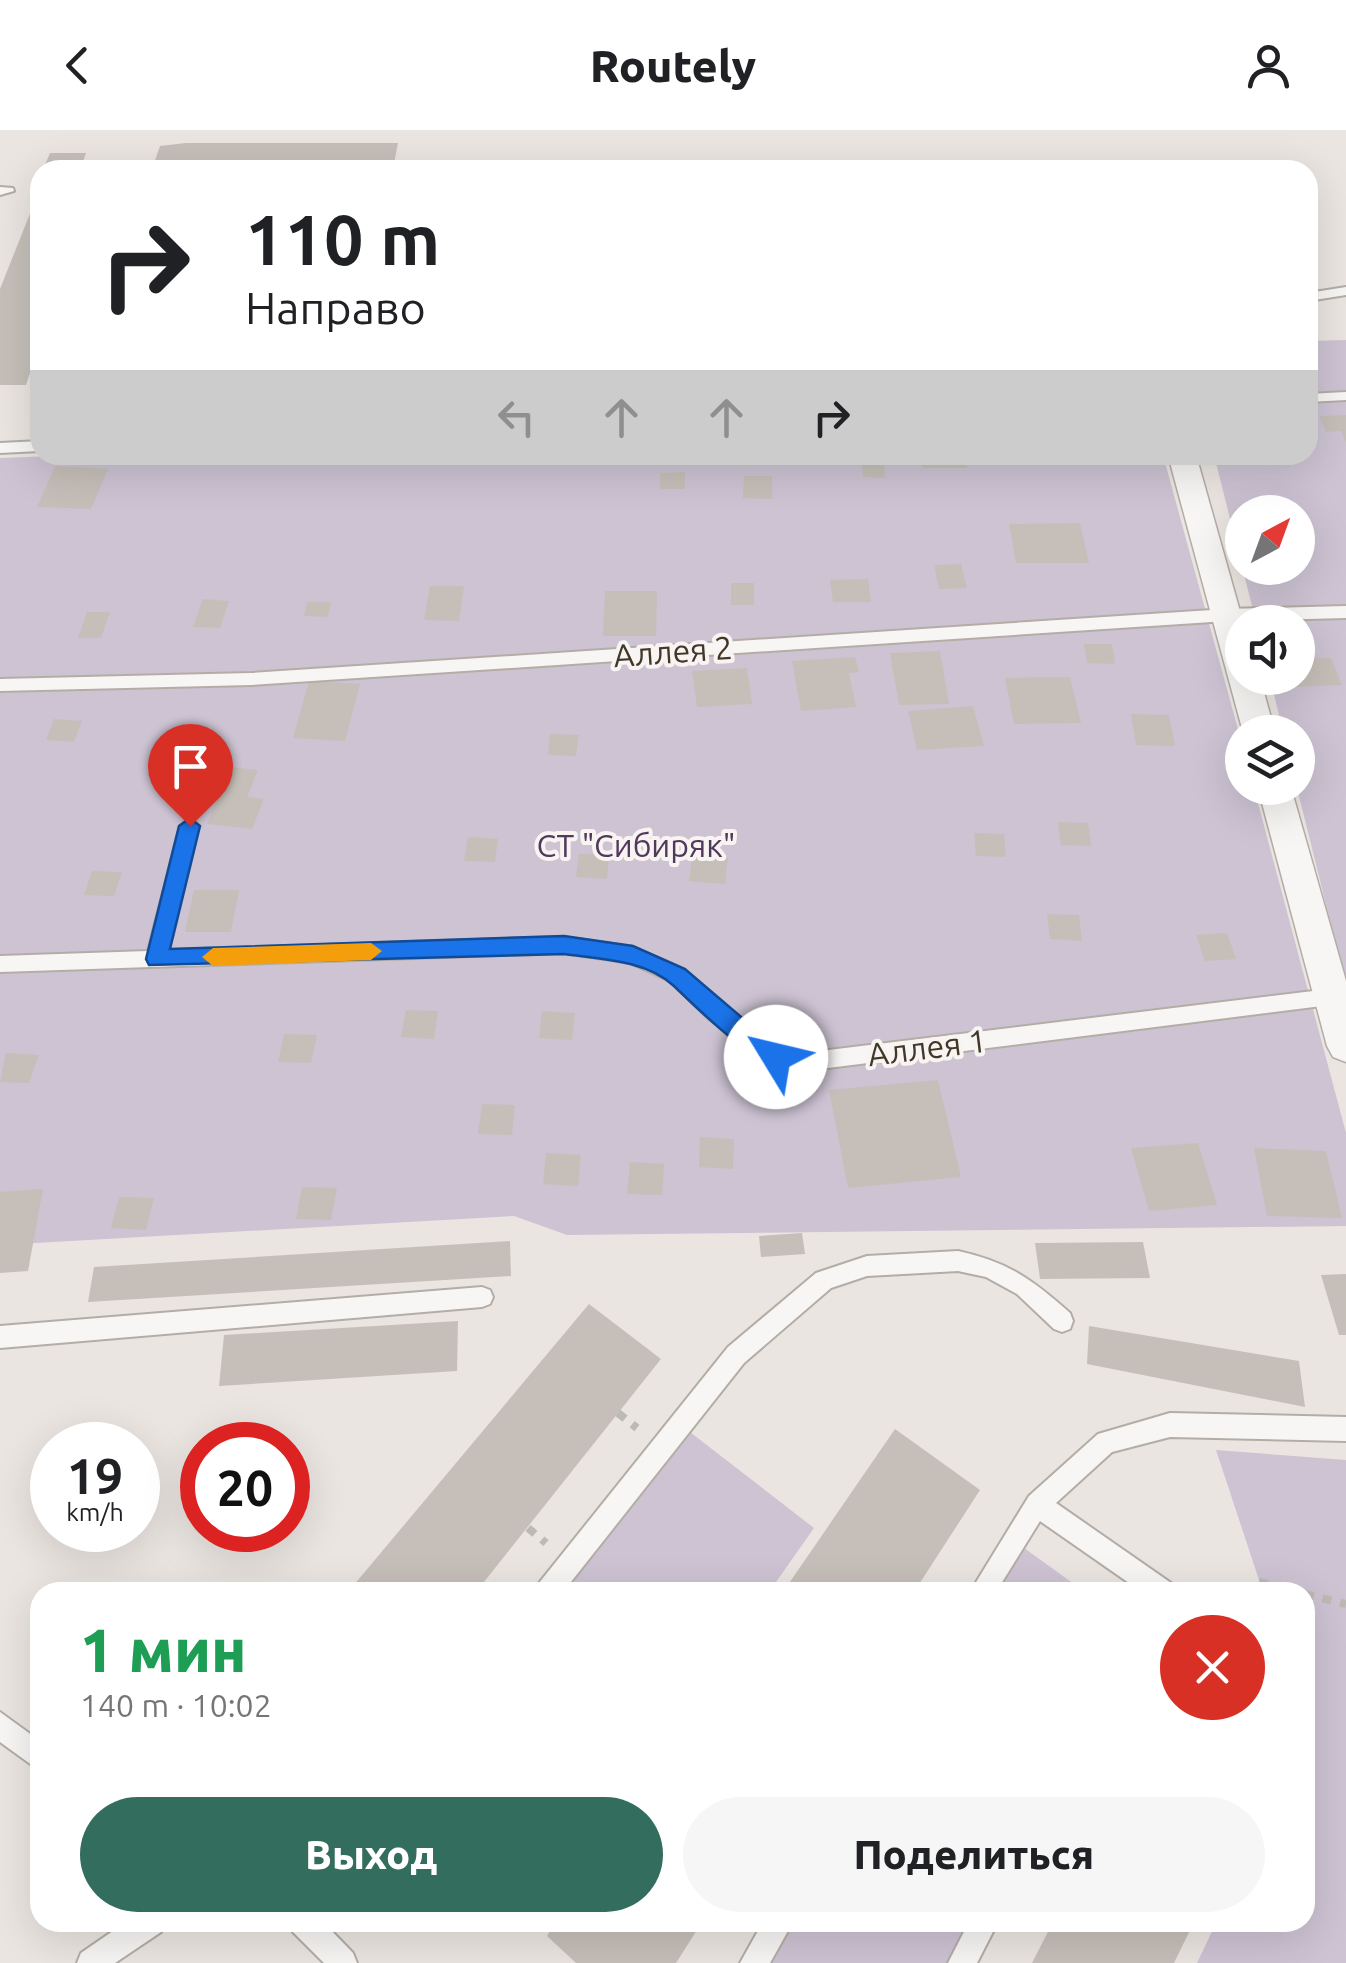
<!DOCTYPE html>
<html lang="ru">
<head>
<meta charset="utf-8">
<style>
  body { margin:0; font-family:Ubuntu,sans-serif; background:#f6f6f6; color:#202124; height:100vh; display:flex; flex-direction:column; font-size:38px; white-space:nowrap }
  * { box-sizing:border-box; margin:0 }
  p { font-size:32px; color:#757577 }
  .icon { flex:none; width:55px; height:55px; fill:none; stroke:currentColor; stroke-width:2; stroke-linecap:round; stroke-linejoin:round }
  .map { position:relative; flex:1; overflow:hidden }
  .sheet { position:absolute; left:30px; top:1452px; width:1285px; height:350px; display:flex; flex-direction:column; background:#fff; border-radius:30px; box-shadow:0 10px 40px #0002 }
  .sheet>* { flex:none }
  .hud { position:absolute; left:30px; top:30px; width:1288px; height:305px; border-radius:30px; box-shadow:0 10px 40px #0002; background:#fff; color:#202124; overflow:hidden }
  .needle { width:65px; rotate:41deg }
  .fabs { position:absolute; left:1225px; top:365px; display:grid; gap:20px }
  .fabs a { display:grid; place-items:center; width:90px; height:90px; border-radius:50%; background:#fff; box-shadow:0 10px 40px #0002; font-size:50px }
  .speed { position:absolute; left:30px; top:1292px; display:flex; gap:20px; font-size:50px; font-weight:700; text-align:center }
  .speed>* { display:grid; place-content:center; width:130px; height:130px; border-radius:50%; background:#fff; box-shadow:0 10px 40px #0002; line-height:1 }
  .speed small { font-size:25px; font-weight:400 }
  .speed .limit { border:15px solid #d22; background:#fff; color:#111 }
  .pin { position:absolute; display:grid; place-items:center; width:85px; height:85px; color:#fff; margin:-102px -42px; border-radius:50% 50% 50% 0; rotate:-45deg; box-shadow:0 0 10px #0007 }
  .pin .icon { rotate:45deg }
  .me { position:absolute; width:110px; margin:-55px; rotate:306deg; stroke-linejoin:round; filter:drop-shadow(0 0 8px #0008) }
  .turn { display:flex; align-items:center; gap:35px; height:210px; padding:0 50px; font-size:45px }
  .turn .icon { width:130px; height:130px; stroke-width:2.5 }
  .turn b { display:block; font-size:70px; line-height:85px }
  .lanes { display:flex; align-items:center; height:95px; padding:0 50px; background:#0003; justify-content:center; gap:50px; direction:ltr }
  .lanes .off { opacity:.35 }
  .round { display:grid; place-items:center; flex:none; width:105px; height:105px; border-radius:52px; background:#f6f6f6 }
  .head { display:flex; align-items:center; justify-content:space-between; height:170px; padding:0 50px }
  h1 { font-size:60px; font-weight:800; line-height:75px; color:#1e9e55 }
  .primary-button { display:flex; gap:20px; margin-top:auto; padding:20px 50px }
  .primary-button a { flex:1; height:115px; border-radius:60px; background:#336d5e; color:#fff; font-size:40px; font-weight:800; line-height:115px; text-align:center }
  .primary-button a+a { background:#f6f6f6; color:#202124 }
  header { display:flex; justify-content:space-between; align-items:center; height:130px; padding:0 50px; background:#fff; font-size:45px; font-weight:800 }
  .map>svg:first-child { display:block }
</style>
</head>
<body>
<header><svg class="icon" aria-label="back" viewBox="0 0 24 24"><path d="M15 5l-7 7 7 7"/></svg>Routely<svg class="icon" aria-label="person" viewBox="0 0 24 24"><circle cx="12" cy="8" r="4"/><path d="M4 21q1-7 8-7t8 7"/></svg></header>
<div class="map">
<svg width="1346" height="1833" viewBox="0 0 1346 1833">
  <rect width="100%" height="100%" fill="#eae5e1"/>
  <!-- green -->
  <g fill="#cdc3d3" fill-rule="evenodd">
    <path d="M1346,210V851H1345L1297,658L1298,602H1283L1270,548H1298V492H1256L1214,325H1308V211ZM1242,382H1298V438H1242Z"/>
    <path d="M79,325H1163L1242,614V658H1254L1346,1003V1096L567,1105L514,1086L0,1115V328Z"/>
    <path d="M686,1299L814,1398L769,1462H561Z"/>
    <path d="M1216,1320L1346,1330V1833H1197L1216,1793L1305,1792V1604L1313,1586L1305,1571V1462H1263Z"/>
    <path d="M1020,1415L1085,1462H991Z"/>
    <path d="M789,1793H975L952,1833H764Z"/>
  </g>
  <!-- building -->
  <g fill="#c6bfb9">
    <path d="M186,13H398L393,39H152L160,16Z"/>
    <path d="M50,23H86L80,40H43Z"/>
    <path d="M35,71H40V214L26,255H0V159Z"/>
    <path d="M1346,285V312L1341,301L1326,302L1319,286Z"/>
    <path d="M841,325H884L885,348L863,347L862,335H841Z"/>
    <path d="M920,325H965L967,338H922Z"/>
    <path d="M55,336L108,339L91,379L37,377Z"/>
    <path d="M685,342V359H660V343Z"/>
    <path d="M744,346H772V369L743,368Z"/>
    <path d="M1080,393L1089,433H1016L1009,394Z"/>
    <path d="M961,434L967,458L939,459L934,435Z"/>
    <path d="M868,449L871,472H833L830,450Z"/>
    <rect x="731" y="453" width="23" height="22"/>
    <path d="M430,456H464L459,491L424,490Z"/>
    <path d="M605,461H657L656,506H603Z"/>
    <path d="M203,469L229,471L220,498L193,497Z"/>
    <path d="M307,472H331L328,487L304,486Z"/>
    <path d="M87,482H110L101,508H78Z"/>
    <path d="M1084,514H1112L1115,534L1087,533Z"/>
    <path d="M940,521L949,574L899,575L890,523Z"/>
    <path d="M855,527L859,542L849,543L856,577L801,581L792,531Z"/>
    <path d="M1331,528L1342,555L1267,558L1263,548H1298V529Z"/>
    <path d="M747,538L752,574L697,577L692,541Z"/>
    <path d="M1070,547L1081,593L1014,594L1005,548Z"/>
    <path d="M309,551L360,554L345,611L293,608Z"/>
    <path d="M973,576L984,616L917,620L908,581Z"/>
    <path d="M1131,584L1169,585L1175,616L1136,615Z"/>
    <path d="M54,589L82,591L74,612L46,610Z"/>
    <path d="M550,604L579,605L576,626L548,625Z"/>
    <path d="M231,637L258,640L247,667L264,669L252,699L207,694Z"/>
    <path d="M1058,692L1088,693L1091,716L1061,715Z"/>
    <path d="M974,703L1004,704L1006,727L976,726Z"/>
    <path d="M468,707L498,709L495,732L464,731Z"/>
    <path d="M693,723L728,727L725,754L689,751Z"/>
    <path d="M579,724L609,725L607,749L576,747Z"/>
    <path d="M92,741L122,742L114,766L84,765Z"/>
    <path d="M194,760H239L231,802H185Z"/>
    <path d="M1047,784L1079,785L1082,811L1050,809Z"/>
    <path d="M1227,803L1236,829L1205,831L1196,805Z"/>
    <path d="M406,880L438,881L434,909L401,907Z"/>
    <path d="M542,881L575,883L572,910L539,908Z"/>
    <path d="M284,904L317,905L311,933L278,932Z"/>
    <path d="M6,923L39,925L29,953L0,952Z"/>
    <path d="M938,950L961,1047L848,1058L829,960Z"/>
    <path d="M482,974L515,975L512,1005L478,1004Z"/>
    <path d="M700,1007L734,1009L733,1039L699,1037Z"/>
    <path d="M1198,1013L1217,1075L1149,1081L1131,1018Z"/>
    <path d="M1254,1018L1326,1021L1342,1088L1267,1086Z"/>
    <path d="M546,1023L581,1025L578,1056L543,1054Z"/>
    <path d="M630,1032L664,1034L662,1065L627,1064Z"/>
    <path d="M302,1057L337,1058L331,1090L296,1089Z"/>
    <path d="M43,1059L28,1141L0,1143V1062Z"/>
    <path d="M119,1067L154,1068L146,1100L111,1098Z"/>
    <path d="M802,1103L805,1124L761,1127L759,1106Z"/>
    <path d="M510,1111L511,1146L88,1172L94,1137Z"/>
    <path d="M1143,1112L1150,1148L1040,1149L1035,1113Z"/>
    <path d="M1346,1144V1205H1339L1321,1145Z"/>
    <path d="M589,1174L661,1229L476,1462H348Z"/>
    <path d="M458,1191L457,1241L219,1256L224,1205Z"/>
    <path d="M1089,1196L1299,1231L1305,1277L1087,1234Z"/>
    <path d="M895,1299L980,1360L914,1462H783Z"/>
    <path d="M556,1792H702L676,1833H576L547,1806Z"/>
    <path d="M1053,1792H1194L1174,1833H1032Z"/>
  </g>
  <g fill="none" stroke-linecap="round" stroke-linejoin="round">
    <!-- service casing -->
    <g stroke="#b4ada6" stroke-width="4">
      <g id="service">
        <path d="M0,57L13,58L14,61L0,65Z"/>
        <path d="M1346,157V165L1308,171V163Z"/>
        <path d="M1346,262V270L1308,272V264Z"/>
        <path d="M40,311V321L0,323V313Z"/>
        <path d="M1346,476V488L1227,491L251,555L0,561V549L251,543L1227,479Z"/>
        <path d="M189,689L198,696L168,820L564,807L633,817L684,839L723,877L781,919L812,922L1346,857V873L812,940L770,933L709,889L670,851L630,833L564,823L0,842V826L148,821L180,696Z"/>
        <path d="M958,1121C1008,1132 1032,1149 1070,1183L1073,1191L1070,1199L1062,1202L1054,1199L1017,1164L986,1147L958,1141L867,1146L831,1158L744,1233L563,1462H536L539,1453L728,1217L816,1143L867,1126Z"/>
        <path d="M482,1157L490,1160L493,1167L490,1174L482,1177L0,1218V1196Z"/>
        <path d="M1170,1283L1346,1287V1311L1170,1307L1112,1322L1056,1373L1171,1453L1174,1462H1142L1040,1391L996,1462H970L1029,1366L1098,1304Z"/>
        <path d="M0,1582L40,1611V1641L0,1612Z"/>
        <path d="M126,1792H165L161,1802L115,1833H77L81,1823Z"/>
        <path d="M289,1792H323L353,1823L357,1833H324L293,1802Z"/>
        <path d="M763,1792H793L770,1833H740Z"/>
        <path d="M969,1792H998L977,1833H948Z"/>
      </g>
    </g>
    <!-- minor casing -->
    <g stroke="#b4ada6" stroke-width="3">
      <g id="minor">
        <path d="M1168,325H1196L1243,492L1242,548H1260L1275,602H1243Z"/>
        <path d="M1258,658H1291L1346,851V932L1333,927L1327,916Z"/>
      </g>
    </g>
    <!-- path -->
    <g stroke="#bdb9b3" stroke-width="8" stroke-dasharray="9 9" stroke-linecap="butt">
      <path d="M618,1283L637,1298"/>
      <path d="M528,1398L546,1413"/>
      <path d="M1259,1452L1301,1462"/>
      <path d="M1305,1464L1346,1474"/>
    </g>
    <!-- service -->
    <use href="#service" fill="#f8f6f4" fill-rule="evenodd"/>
    <!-- minor -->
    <use href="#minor" fill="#f8f6f4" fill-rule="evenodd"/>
  </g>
  <!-- route -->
  <path fill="#1a73e8" stroke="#114b97" stroke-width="2.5" d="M190,688L200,696L170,819L564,806L633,816L685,839L788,927L785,934C760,942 693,874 674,856C646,830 600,829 564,824L149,835L146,829L179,696Z"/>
  <!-- slow -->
  <path fill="#f59e0b" d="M371,813L382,821L371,830L213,836L202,827L213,818Z"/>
  <g text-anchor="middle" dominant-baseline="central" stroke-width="8" stroke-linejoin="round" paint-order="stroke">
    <!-- street labels -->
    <g font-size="32" fill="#41362a" stroke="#f7f4f1">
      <text transform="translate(673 521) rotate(-4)">Аллея 2</text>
      <text transform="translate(927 917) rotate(-7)">Аллея 1</text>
    </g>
    <!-- park labels -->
    <g font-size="32" fill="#51385c" stroke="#f7f4f1">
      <text x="636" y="715">СТ "Сибиряк"</text>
    </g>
  </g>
</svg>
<div class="fabs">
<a><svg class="needle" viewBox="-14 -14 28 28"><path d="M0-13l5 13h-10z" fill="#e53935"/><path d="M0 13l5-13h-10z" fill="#757577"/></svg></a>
<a><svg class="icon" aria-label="sound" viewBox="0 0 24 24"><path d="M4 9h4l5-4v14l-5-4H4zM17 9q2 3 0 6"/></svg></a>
<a><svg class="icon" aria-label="layers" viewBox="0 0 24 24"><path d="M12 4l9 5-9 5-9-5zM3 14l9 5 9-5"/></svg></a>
</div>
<div class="speed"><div>19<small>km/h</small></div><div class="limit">20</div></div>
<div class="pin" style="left:190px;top:696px;background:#d93025"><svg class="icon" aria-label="arrive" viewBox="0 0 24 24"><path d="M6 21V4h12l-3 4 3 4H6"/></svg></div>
<svg class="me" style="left:776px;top:927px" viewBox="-20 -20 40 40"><circle r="19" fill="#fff"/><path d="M0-13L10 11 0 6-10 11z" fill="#1a73e8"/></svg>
<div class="hud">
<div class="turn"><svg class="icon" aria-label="right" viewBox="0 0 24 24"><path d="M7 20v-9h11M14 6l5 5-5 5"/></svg><div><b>110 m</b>Направо</div></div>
<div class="lanes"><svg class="icon off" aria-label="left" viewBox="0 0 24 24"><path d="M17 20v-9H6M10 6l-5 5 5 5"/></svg><svg class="icon off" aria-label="ahead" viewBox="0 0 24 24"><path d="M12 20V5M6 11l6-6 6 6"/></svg><svg class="icon off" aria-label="ahead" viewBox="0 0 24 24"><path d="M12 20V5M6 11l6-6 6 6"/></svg><svg class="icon" aria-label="right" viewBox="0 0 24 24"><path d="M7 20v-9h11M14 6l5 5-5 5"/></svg></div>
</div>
<section class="sheet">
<div class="head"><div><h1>1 мин</h1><p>140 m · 10:02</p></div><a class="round" style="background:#d93025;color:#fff"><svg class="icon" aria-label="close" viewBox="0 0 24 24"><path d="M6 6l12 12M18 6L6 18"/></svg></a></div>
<div class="primary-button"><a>Выход</a><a>Поделиться</a></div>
</section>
</div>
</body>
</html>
